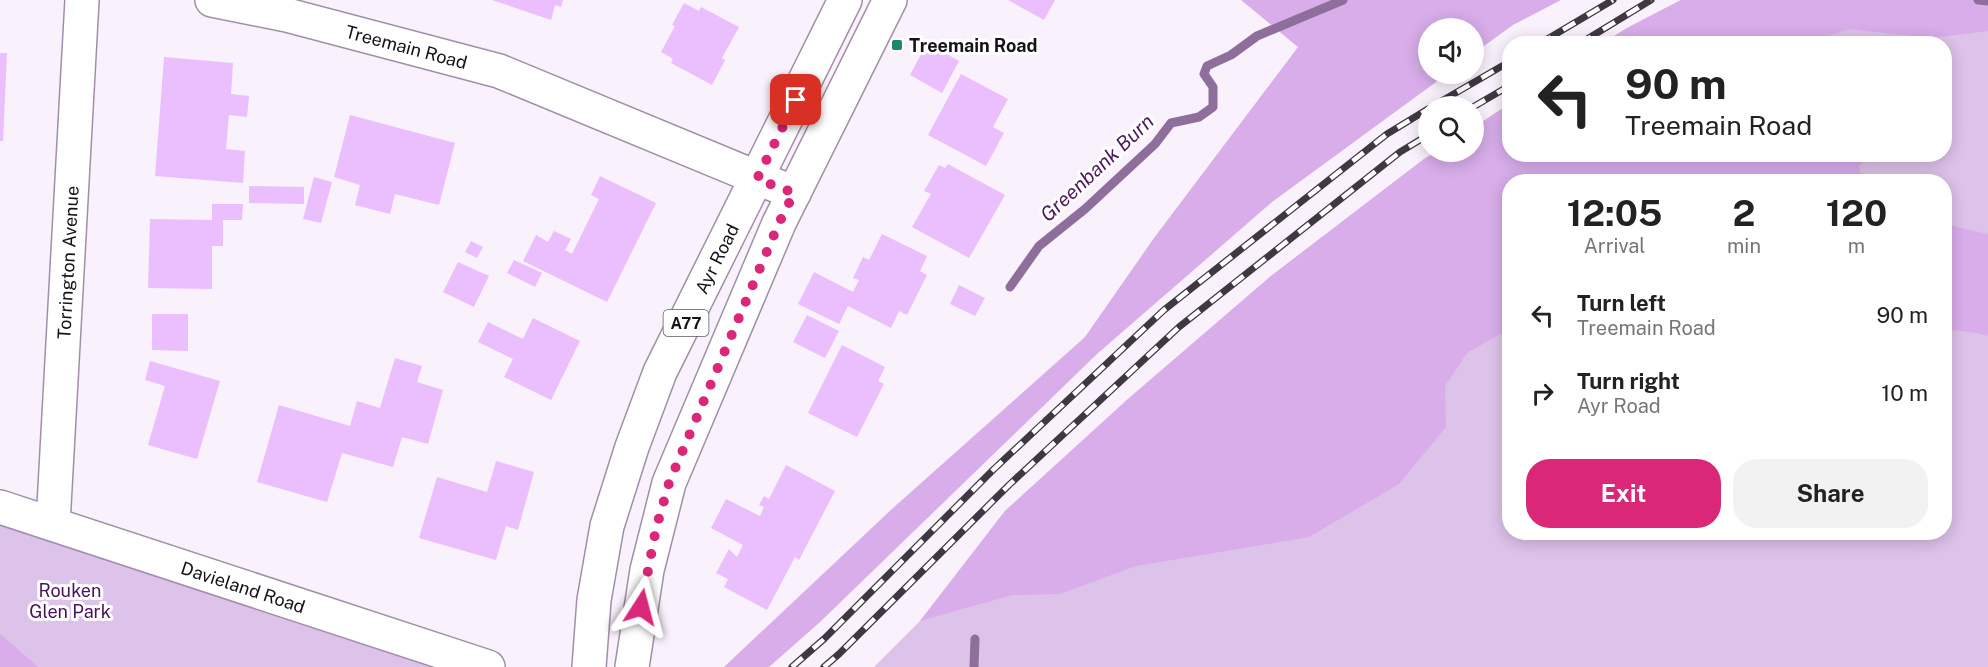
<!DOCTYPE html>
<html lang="en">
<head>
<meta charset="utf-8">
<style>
  body { margin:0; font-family:"Public Sans",sans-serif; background:#f2f2f2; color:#222; height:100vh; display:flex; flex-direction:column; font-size:22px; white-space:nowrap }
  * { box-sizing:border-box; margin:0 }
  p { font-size:20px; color:#767676 }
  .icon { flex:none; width:33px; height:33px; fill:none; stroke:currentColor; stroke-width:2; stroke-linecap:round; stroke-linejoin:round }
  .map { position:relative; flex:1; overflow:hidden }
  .panel { position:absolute; left:1502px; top:174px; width:450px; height:366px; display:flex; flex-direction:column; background:#fff; border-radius:24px; box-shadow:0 3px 15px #0003 }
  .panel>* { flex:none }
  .hud { position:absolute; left:1502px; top:36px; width:450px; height:126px; border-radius:24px; box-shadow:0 3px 15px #0003; background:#fff; color:#222; overflow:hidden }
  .controls { position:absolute; left:1418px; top:18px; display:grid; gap:12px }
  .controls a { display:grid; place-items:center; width:66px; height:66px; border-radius:50%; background:#fff; box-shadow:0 3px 15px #0003; font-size:30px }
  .pin { position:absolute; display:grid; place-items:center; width:51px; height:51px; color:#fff; margin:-26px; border-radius:12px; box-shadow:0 3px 9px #0006 }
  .me { position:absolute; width:66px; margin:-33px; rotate:9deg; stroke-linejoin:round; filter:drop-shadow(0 0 4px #0008) }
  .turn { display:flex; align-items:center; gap:21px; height:126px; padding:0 24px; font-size:27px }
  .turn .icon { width:78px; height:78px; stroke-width:2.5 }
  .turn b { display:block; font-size:42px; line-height:51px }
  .eta { display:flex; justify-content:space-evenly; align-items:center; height:102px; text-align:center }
  .eta b { font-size:36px; font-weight:700; line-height:42px }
  .cta { display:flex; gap:12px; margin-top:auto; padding:12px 24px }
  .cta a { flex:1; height:69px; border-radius:24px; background:#db2777; color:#fff; font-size:24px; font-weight:700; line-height:69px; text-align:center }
  .cta a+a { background:#f2f2f2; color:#222 }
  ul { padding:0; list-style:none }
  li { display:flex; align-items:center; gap:18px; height:78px; padding:0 24px }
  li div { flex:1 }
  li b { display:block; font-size:22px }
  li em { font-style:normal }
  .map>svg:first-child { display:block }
</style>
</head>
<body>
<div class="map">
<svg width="1988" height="667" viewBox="0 0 1988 667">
  <rect width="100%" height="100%" fill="#f9f1fc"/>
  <!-- green -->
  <g fill="#ddc2e9" fill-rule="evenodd">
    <path d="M1681,0H1988V667H874L920,621L1005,511L1128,399L1271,276L1424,159L1436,152H1473V128L1509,104V154H1944V44L1603,43L1627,28ZM1509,182H1944V532H1509Z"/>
    <path d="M0,507L484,667H0Z"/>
  </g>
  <!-- forest -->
  <g fill="#d8adea">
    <path d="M1241,0H1561L1513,25L1473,54V28H1428V74H1447L1272,202L1097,354L819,623L769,667H724L893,508L1085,337L1154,238L1298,47Z"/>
    <path d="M1681,0H1988V31L1930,38L1848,29L1807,44L1603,43L1627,28Z"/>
    <path d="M1509,104V154L1868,155L1859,167L1863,181L1509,182V329L1467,353L1445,386L1446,427L1399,484L1309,537L1136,566L1060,594L1012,595L920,621L1005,511L1128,399L1271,276L1424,159L1436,152H1473V128Z"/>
    <path d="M1944,224L1988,234V336L1977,333L1944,329Z"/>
    <path d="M0,634L36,665L38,667H0Z"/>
  </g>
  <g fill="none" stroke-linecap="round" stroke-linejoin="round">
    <!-- stream -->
    <g stroke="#8e6e9b" stroke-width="9">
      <path d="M1978,0L1988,1"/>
      <path d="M1010,287L1039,246L1085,209L1155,144L1171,123L1199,117L1213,107V87L1204,74L1207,66L1231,55L1257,36L1343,0"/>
      <path d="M974,667L975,639"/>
    </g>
  </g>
  <!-- building -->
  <g fill="#ebbffd">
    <path d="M492,0H563L561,7L555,5L551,20Z"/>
    <path d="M1008,0H1055L1044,20Z"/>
    <path d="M684,3L699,11L701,7L739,27L722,58L725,60L712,85L671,63L673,59L661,52L675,26L672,25Z"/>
    <path d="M927,43L959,61L942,93L910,75Z"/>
    <path d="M0,53H7L3,141H0Z"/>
    <path d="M164,57L233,63L231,94L249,96L247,117L229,115L226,149L245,151L243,183L155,176Z"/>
    <path d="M961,74L1008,99L993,127L1004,133L986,166L928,135Z"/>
    <path d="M350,115L455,143L439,205L395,194L390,214L355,205L360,185L334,177Z"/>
    <path d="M948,164L1005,195L969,258L912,227L931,194L924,191L939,165L945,168Z"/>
    <path d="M600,176L656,203L607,302L523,261L536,235L548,242L554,231L571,239L565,250L572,254L599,199L591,195Z"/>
    <path d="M314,177L332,182L321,223L303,219Z"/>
    <path d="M249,186L304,187V204L249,203Z"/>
    <path d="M212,204H243L242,220H223V246H212V289L148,288L150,219L212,220Z"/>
    <path d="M882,234L927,256L920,271L927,275L907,315L899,311L891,328L848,306L839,324L798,304L814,272L853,292L859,280L853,278L863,257L869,260Z"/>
    <path d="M471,241L483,247L477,258L465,252Z"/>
    <path d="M514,260L542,273L535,287L507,273Z"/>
    <path d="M458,262L489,276L474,307L443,292Z"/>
    <path d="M959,285L985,298L975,316L950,304Z"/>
    <path d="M152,314H188V351L152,350Z"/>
    <path d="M807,315L839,331L825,358L793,342Z"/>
    <path d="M533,318L580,341L551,400L504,377L513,359L478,342L488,322L523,339Z"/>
    <path d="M842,345L885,367L878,381L884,384L857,437L808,413Z"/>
    <path d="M395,358L422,366L417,382L443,390L428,444L402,437L393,467L342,453L327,502L257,482L279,405L350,426L357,401L380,408Z"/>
    <path d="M150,361L220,381L197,459L148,445L165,386L145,380Z"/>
    <path d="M496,461L534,472L518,530L506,526L496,560L419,538L437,477L487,492Z"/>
    <path d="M786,465L835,491L799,560L795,557L767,610L724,587L728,579L716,573L729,549L737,557L743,545L711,528L726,499L760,516L764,507L759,505L764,496L769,499Z"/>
  </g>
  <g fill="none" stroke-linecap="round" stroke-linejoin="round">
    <!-- minor casing -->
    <g stroke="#a18fa9" stroke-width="36">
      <g id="minor">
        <path id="s1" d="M212,0L287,15L499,71L794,193"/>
        <path id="s2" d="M53,524L82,0"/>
      </g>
    </g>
    <!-- tertiary casing -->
    <g stroke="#a18fa9" stroke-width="36">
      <g id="tertiary">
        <path id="s3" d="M0,507L488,667"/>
      </g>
    </g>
    <!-- primary casing -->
    <g stroke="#a18fa9" stroke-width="36">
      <g id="primary">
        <path id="s4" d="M589,667L594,600L607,526L632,447L660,372L845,0"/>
        <path d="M632,667L647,570L669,483L779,223L890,0"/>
      </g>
    </g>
    <!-- minor -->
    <use href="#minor" stroke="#fff" stroke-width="33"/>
    <!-- tertiary -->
    <use href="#tertiary" stroke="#fff" stroke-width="33"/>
    <!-- primary -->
    <use href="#primary" stroke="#fff" stroke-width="33"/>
    <!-- rail casing -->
    <g stroke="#3e3841" stroke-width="7">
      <g id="rail">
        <path d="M1539,44L1613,0"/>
        <path d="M1579,44L1651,0"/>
        <path d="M1433,106L1509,62"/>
        <path d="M1473,107L1509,86"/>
        <path d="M792,667L824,639L994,469L1164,310L1387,134L1428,109"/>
        <path d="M824,667L839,654L1009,485L1179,327L1400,152L1428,135"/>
      </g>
    </g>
    <!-- rail -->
    <use href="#rail" stroke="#fff" stroke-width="4.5" stroke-dasharray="14" stroke-linecap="butt"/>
  </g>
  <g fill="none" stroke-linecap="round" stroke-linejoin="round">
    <!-- route -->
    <path stroke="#db2777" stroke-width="10" stroke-dasharray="0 18" d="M641,607L656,529L669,483L779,223L794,193L757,179L796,100"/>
  </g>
  <!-- markers -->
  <rect fill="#1d8966" stroke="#fff" stroke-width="2" x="891" y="39" width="12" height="12" rx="3"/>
  <g text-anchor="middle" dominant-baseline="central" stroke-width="6" stroke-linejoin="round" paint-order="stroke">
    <!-- shield labels -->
    <rect fill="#fff" stroke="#5d585f" stroke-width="1.5" x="663.5" y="310" width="45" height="26" rx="4.5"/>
    <g font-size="16" font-weight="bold" fill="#17111a">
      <text x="686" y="323">A77</text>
    </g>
    <!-- poi labels -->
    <g font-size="18" font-weight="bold" fill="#17111a" stroke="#fff" text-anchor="start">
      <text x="909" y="45">Treemain Road</text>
    </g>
    <!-- street labels -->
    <g font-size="18" fill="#17111a" stroke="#fff">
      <text stroke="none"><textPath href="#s1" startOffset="200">Treemain Road</textPath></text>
      <text stroke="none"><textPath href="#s4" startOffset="432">Ayr Road</textPath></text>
      <text stroke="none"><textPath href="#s2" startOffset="262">Torrington Avenue</textPath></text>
      <text stroke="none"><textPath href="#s3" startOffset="256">Davieland Road</textPath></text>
    </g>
    <!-- park labels -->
    <g font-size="18" fill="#49135b" stroke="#fff">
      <text x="70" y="590">Rouken<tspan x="70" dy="21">Glen Park</tspan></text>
    </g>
    <!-- water labels -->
    <g font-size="20" font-style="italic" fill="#4c175e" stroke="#fff">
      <text transform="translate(1097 168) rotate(-43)">Greenbank Burn</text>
    </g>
  </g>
</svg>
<div class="controls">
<a><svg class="icon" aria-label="sound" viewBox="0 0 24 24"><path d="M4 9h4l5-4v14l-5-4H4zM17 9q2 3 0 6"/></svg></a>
<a><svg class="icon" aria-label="search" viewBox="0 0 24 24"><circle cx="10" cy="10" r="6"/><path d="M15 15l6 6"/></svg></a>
</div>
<div class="pin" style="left:796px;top:100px;background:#d93025"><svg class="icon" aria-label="arrive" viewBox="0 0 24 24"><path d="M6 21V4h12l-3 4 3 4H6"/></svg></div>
<svg class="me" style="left:641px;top:607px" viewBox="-20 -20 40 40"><path d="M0-17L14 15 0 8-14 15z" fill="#db2777" stroke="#fff" stroke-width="4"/></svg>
<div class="hud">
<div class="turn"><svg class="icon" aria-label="left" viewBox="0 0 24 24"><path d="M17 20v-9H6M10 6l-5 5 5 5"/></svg><div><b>90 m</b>Treemain Road</div></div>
</div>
<section class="panel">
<div class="eta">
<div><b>12:05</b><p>Arrival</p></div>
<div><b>2</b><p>min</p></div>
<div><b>120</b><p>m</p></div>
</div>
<ul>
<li><svg class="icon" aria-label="left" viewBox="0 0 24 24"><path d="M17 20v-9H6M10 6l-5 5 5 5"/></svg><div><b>Turn left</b><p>Treemain Road</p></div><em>90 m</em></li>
<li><svg class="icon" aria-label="right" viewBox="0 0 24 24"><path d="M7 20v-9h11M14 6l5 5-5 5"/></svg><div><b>Turn right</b><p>Ayr Road</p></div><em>10 m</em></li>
</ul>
<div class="cta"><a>Exit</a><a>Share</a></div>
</section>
</div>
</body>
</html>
